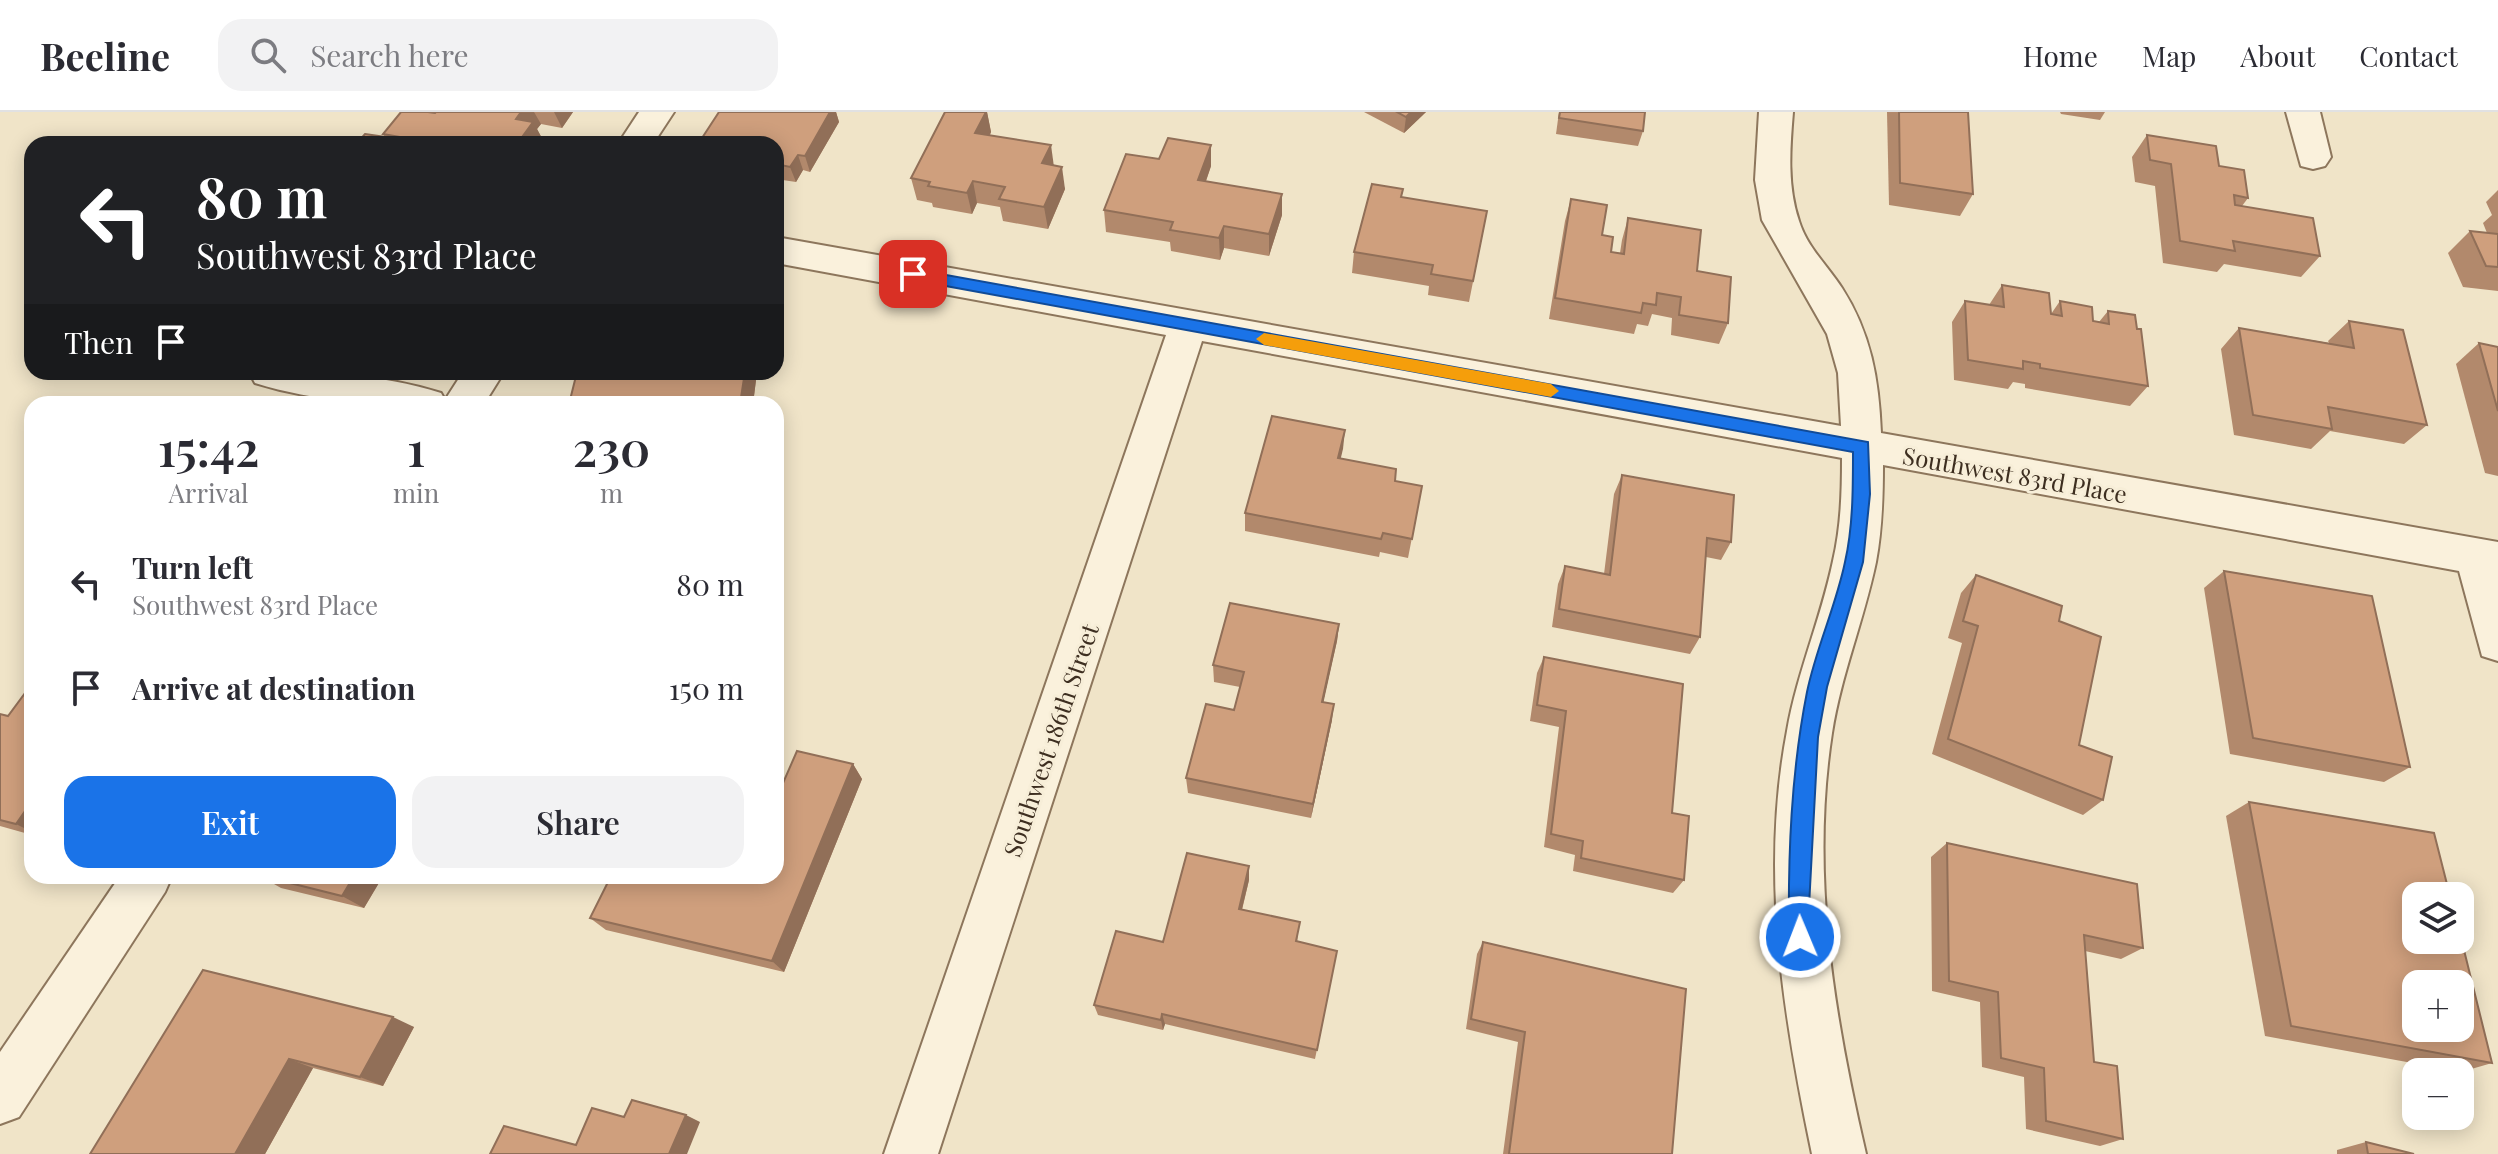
<!DOCTYPE html>
<html lang="en">
<head>
<meta charset="utf-8">
<style>
  body { margin:0; font-family:"Playfair Display",serif; background:#f2f2f3; color:#2b2b33; height:100vh; display:flex; flex-direction:column; font-size:30px; white-space:nowrap }
  * { box-sizing:border-box; margin:0 }
  p { font-size:26px; color:#7c7c81 }
  .icon { flex:none; width:44px; height:44px; fill:none; stroke:currentColor; stroke-width:2; stroke-linecap:round; stroke-linejoin:round }
  .map { position:relative; flex:1; overflow:hidden }
  .panel { position:absolute; left:24px; top:284px; width:760px; height:488px; display:flex; flex-direction:column; background:#fff; border-radius:24px; box-shadow:0 4px 20px #0003 }
  .panel>* { flex:none }
  .guide { position:absolute; left:24px; top:24px; width:760px; height:244px; border-radius:24px; box-shadow:0 4px 20px #0003; background:#202124; color:#fff; overflow:hidden }
  .tools { position:absolute; left:2402px; top:770px; display:grid; gap:16px }
  .tools a { display:grid; place-items:center; width:72px; height:72px; border-radius:16px; background:#fff; box-shadow:0 4px 20px #0003; font-size:40px }
  .pin { position:absolute; display:grid; place-items:center; width:68px; height:68px; color:#fff; margin:-34px; border-radius:16px; box-shadow:0 4px 12px #0006 }
  .me { position:absolute; width:88px; margin:-44px; rotate:359deg; stroke-linejoin:round; filter:drop-shadow(0 0 6px #0008) }
  .turn { display:flex; align-items:center; gap:28px; height:168px; padding:0 40px; font-size:36px }
  .turn .icon { width:104px; height:104px; stroke-width:2.5 }
  .turn b { display:block; font-size:56px; line-height:68px }
  .then { display:flex; align-items:center; height:76px; padding:0 40px; background:#0003; gap:16px; font-size:30px }
  .eta { display:flex; justify-content:space-evenly; align-items:center; height:136px; text-align:center }
  .eta b { font-size:48px; font-weight:600; line-height:56px }
  .button { display:flex; gap:16px; margin-top:auto; padding:16px 40px }
  .button a { flex:1; height:92px; border-radius:24px; background:#1a73e8; color:#fff; font-size:32px; font-weight:600; line-height:92px; text-align:center }
  .button a+a { background:#f2f2f3; color:#2b2b33 }
  ul { padding:0; list-style:none }
  li { display:flex; align-items:center; gap:24px; height:104px; padding:0 40px }
  li div { flex:1 }
  li b { display:block; font-size:30px }
  li em { font-style:normal }
  header { display:flex; align-items:center; gap:48px; box-sizing:border-box; height:112px; padding:0 40px; background:#fff; border-bottom:2px solid #e1e1e2 }
  header strong { font-size:38px }
  nav { display:flex; gap:44px; margin-inline-start:auto; font-size:28px }
  .search { width:560px; height:72px; background:#f2f2f3; display:flex; align-items:center; gap:20px; box-sizing:border-box; padding:0 28px; border-radius:24px; color:#7c7c81; font-size:30px }
  .map>svg:first-child { display:block }
</style>
</head>
<body>
<header>
<strong>Beeline</strong>
<div class="search"><svg class="icon" aria-label="search" viewBox="0 0 24 24"><circle cx="10" cy="10" r="6"/><path d="M15 15l6 6"/></svg>Search here</div>
<nav><a>Home</a><a>Map</a><a>About</a><a>Contact</a></nav>
</header>
<div class="map">
<svg width="2498" height="1042" viewBox="0 0 2498 1042">
  <rect width="100%" height="100%" fill="#f0e4c8"/>
  <g fill="none" stroke-linecap="round" stroke-linejoin="round">
    <!-- minor casing -->
    <g stroke="#8d765c" stroke-width="4">
      <g id="minor">
        <path d="M639,0H674L653,32H618Z"/>
        <path d="M1759,0H1793C1790,36 1787,74 1799,109C1807,135 1827,153 1842,176C1871,221 1879,268 1881,321L2498,430V549L2482,544L2459,459L1883,353C1883,386 1882,418 1876,450C1864,508 1841,563 1832,621C1810,763 1834,904 1866,1042H1812C1783,903 1760,761 1787,619C1797,561 1821,507 1833,449C1841,415 1842,381 1842,346L1202,229L938,1042H884L1166,223L776,151V125L1841,314L1838,261L1827,222L1762,108L1755,68Z"/>
        <path d="M2286,0H2320L2331,45L2325,54L2313,57L2301,54Z"/>
        <path d="M249,260C315,260 378,261 441,281L445,288L463,260H504L484,292C405,292 332,295 255,271Z"/>
        <path d="M120,764H172L165,780L19,1005L0,1012V940Z"/>
      </g>
    </g>
    <!-- minor -->
    <use href="#minor" fill="#faf1dc" fill-rule="evenodd"/>
  </g>
  <!-- wall -->
  <g fill="#b2896c">
    <path d="M436,0H573L562,16L541,12L537,17L545,32H356L385,25L383,22Z"/>
    <path d="M719,0H836L839,10L810,60L803,58L796,70L776,67V32H704L702,26Z"/>
    <path d="M945,0H987L991,20L990,23L1054,54L1065,77L1048,117L1003,109L1000,95L977,91L972,102L933,95L932,91L917,88L911,66Z"/>
    <path d="M1364,0H1426L1404,21Z"/>
    <path d="M1559,0H1645L1643,19L1638,34L1556,22Z"/>
    <path d="M1887,0H1968L1973,82L1960,104L1889,93Z"/>
    <path d="M2060,0H2105L2100,8L2061,2Z"/>
    <path d="M2147,23L2219,54L2248,86L2242,94L2320,144L2301,165L2224,152L2217,160L2163,151L2155,74L2135,70L2132,45Z"/>
    <path d="M1211,33V54L1206,69L1282,82V103L1269,144L1224,136L1220,148L1171,139L1170,130L1106,120L1104,98L1159,47Z"/>
    <path d="M2498,78V179L2463,175L2448,141L2470,119L2487,121L2483,111L2492,103L2486,90Z"/>
    <path d="M1402,86L1487,99L1469,190L1428,183L1429,174L1352,161L1354,140Z"/>
    <path d="M1571,87L1602,123L1611,140L1620,141L1622,128L1628,106L1697,159L1728,211L1719,232L1671,223L1672,206L1652,202L1648,214L1637,212L1634,222L1549,207L1565,109Z"/>
    <path d="M2002,173L2051,202L2060,189L2093,209L2099,210L2108,199L2148,274L2130,294L2025,276V272L2013,270L2008,277L1954,268L1952,210L1965,189L1989,193Z"/>
    <path d="M2349,209L2427,313L2404,332L2330,319L2311,337L2234,323L2221,237L2239,216L2329,231L2328,229Z"/>
    <path d="M2479,231L2498,235V364L2485,361L2456,252Z"/>
    <path d="M757,260L753,292H569Z"/>
    <path d="M1345,318L1340,347L1395,369L1422,374L1408,446L1380,440L1379,445L1245,419V401Z"/>
    <path d="M1622,363L1731,430L1721,448L1706,445L1700,525L1690,542L1552,515L1558,472L1565,454L1604,462L1614,382Z"/>
    <path d="M2224,459L2410,655L2384,670L2230,642L2204,476Z"/>
    <path d="M1976,463L2059,509L2079,633L2103,688L2083,703L1932,642L1962,531L1948,526L1961,481Z"/>
    <path d="M1339,512L1337,529L1323,590L1332,608L1311,706L1188,681L1186,666L1234,598L1240,575L1214,570L1213,553Z"/>
    <path d="M1544,545L1684,768L1673,781L1573,759L1575,743L1544,735L1559,615L1530,609L1537,561Z"/>
    <path d="M32,574V723L0,714V602L8,604Z"/>
    <path d="M853,652L862,667L784,860L606,818L590,806L776,764Z"/>
    <path d="M2249,690L2492,951L2461,960L2265,924L2226,704Z"/>
    <path d="M1947,731L2143,836L2121,847L2085,839L2094,950L2123,1027L2100,1034L2026,1017L2024,965L1982,955L1980,890L1932,879L1931,745Z"/>
    <path d="M260,764H383L364,796L281,776Z"/>
    <path d="M1249,768L1242,798L1298,822L1297,830L1337,839L1315,947L1165,912L1163,918L1098,903L1094,893L1163,830Z"/>
    <path d="M1483,830L1672,1042H1503L1518,930L1466,917L1477,842Z"/>
    <path d="M203,858L414,915L383,974L313,956L265,1042H90Z"/>
    <path d="M2366,1030L2414,1042H2337V1038Z"/>
  </g>
  <!-- shaded-wall -->
  <g fill="#916f58">
    <path d="M521,0H534L541,12L537,17L545,32H517L516,7Z"/>
    <path d="M554,0H573L562,16Z"/>
    <path d="M830,0H836L839,10L810,60L805,44Z"/>
    <path d="M986,0H987L991,20L980,42L975,21Z"/>
    <path d="M1411,0H1426L1404,21L1406,5Z"/>
    <path d="M1051,33L1054,55L1042,51Z"/>
    <path d="M1211,33V54L1199,89L1198,68Z"/>
    <path d="M798,43L803,58L796,70L790,55Z"/>
    <path d="M1062,55L1065,77L1048,117L1044,95Z"/>
    <path d="M973,69L977,91L972,102L967,81Z"/>
    <path d="M1282,82V103L1269,144V122Z"/>
    <path d="M1224,114V136L1220,148L1219,126Z"/>
    <path d="M745,260H757L753,292H740Z"/>
    <path d="M1345,318L1343,337L1336,366L1338,346Z"/>
    <path d="M1339,512L1337,529L1320,606L1322,590Z"/>
    <path d="M1334,592L1332,608L1311,706L1313,692Z"/>
    <path d="M853,652L862,667L784,860L772,849Z"/>
    <path d="M32,689V720L16,712Z"/>
    <path d="M1249,754V768L1239,809V797Z"/>
    <path d="M354,764H383L364,796L342,784Z"/>
    <path d="M1162,902L1165,912L1163,918L1161,908Z"/>
    <path d="M393,905L414,915L383,974L360,965Z"/>
    <path d="M289,947L313,956L265,1042H235Z"/>
    <path d="M686,1003L700,1010L687,1042H669Z"/>
  </g>
  <!-- building -->
  <g fill="#cf9f7d" stroke="#916f58" stroke-width="2" fill-rule="evenodd">
    <path d="M401,0H428L435,1L436,0H521L516,7L533,10L517,32H439L383,22Z"/>
    <path d="M719,0H830L805,44L798,43L790,55L776,52V32H734L702,26Z"/>
    <path d="M945,0H986L975,21L1051,33L1042,51L1062,55L1044,95L999,87L1005,75L973,69L967,81L928,74L930,70L911,66Z"/>
    <path d="M1397,0H1411L1406,5Z"/>
    <path d="M1560,0H1645L1643,19L1559,6Z"/>
    <path d="M1899,0H1968L1973,82L1900,71Z"/>
    <path d="M365,22L385,25L387,28L384,32H356Z"/>
    <path d="M2147,23L2216,34L2219,54L2244,58L2248,86L2234,83L2235,93L2313,106L2320,144L2233,129L2235,139L2180,129L2171,52L2150,48Z"/>
    <path d="M1168,26L1211,33L1198,68L1282,82L1269,122L1224,114L1219,126L1170,118L1173,110L1104,98L1126,42L1159,47Z"/>
    <path d="M1372,72L1403,77L1401,85L1487,99L1473,169L1431,162L1433,153L1354,140Z"/>
    <path d="M1571,87L1607,93L1602,123L1613,125L1611,140L1624,142L1628,106L1701,118L1697,159L1731,165L1728,211L1679,203L1681,185L1657,181L1656,193L1643,191L1641,201L1555,186Z"/>
    <path d="M2470,119L2498,122V155L2486,154Z"/>
    <path d="M2002,173L2049,181L2051,202L2062,204L2060,189L2092,195L2093,209L2109,212L2108,199L2135,203L2137,217H2141L2148,274L2040,256V252L2023,249V257L1968,248L1965,189L2004,195Z"/>
    <path d="M2349,209L2403,218L2427,313L2328,295L2332,317L2253,303L2239,216L2354,236Z"/>
    <path d="M2479,231L2498,235V299Z"/>
    <path d="M577,260H745L740,292H682L683,289L628,292H569Z"/>
    <path d="M1272,304L1345,318L1338,346L1396,357L1395,369L1422,374L1412,427L1383,421L1381,427L1245,401Z"/>
    <path d="M1622,363L1734,383L1731,430L1707,426L1700,525L1559,497L1565,454L1610,463Z"/>
    <path d="M2224,459L2372,484L2410,655L2253,626Z"/>
    <path d="M1976,463L2062,494L2059,509L2101,525L2079,633L2112,645L2103,688L1948,627L1978,514L1963,509Z"/>
    <path d="M1230,491L1339,512L1322,590L1334,592L1313,692L1186,666L1206,592L1234,598L1244,560L1213,553Z"/>
    <path d="M1544,545L1683,572L1672,701L1689,704L1684,768L1581,746L1583,729L1551,722L1566,599L1537,593Z"/>
    <path d="M31,573L32,689L16,712L0,708V602L8,604Z"/>
    <path d="M797,639L853,652L772,849L590,806L611,764H776V687Z"/>
    <path d="M2249,690L2434,721L2450,784H2416V828H2460V822L2492,951L2291,914ZM2416,872H2460V916H2416Z"/>
    <path d="M1947,731L2137,772L2143,836L2084,823L2094,950L2117,954L2123,1027L2046,1009L2044,956L2001,946L1998,880L1949,869Z"/>
    <path d="M1187,741L1249,754L1239,797L1300,810L1296,829L1337,839L1317,938L1162,902L1161,908L1094,893L1116,819L1163,830Z"/>
    <path d="M262,764H354L342,784Z"/>
    <path d="M1483,830L1686,877L1672,1042H1509L1525,920L1471,907Z"/>
    <path d="M203,858L393,905L360,965L289,947L235,1042H90Z"/>
    <path d="M632,988L686,1003L669,1042H490L504,1014L576,1033L592,996L624,1005Z"/>
    <path d="M2366,1030L2414,1042H2368Z"/>
  </g>
  <!-- route -->
  <path fill="#1a73e8" stroke="#114b97" stroke-width="2" d="M913,157L1868,330L1870,382L1863,450L1827,575L1818,625L1807,832L1800,835L1792,832L1789,825C1788,743 1791,661 1807,580C1816,536 1836,494 1845,450C1853,415 1853,377 1853,340L913,168L905,162Z"/>
  <!-- slow -->
  <path fill="#f59e0b" d="M1264,221L1551,272L1559,279L1551,285L1264,233L1256,227Z"/>
  <g text-anchor="middle" dominant-baseline="central" stroke-width="6" stroke-linejoin="round" paint-order="stroke">
    <!-- street labels -->
    <g font-size="24" fill="#3d2e20" stroke="#f7eed8">
      <text transform="translate(2015 362) rotate(10)">Southwest 83rd Place</text>
      <text transform="translate(1050 628) rotate(-71)">Southwest 186th Street</text>
    </g>
  </g>
</svg>
<div class="tools">
<a><svg class="icon" aria-label="layers" viewBox="0 0 24 24"><path d="M12 4l9 5-9 5-9-5zM3 14l9 5 9-5"/></svg></a>
<a>+</a>
<a>−</a>
</div>
<div class="pin" style="left:913px;top:162px;background:#d93025"><svg class="icon" aria-label="arrive" viewBox="0 0 24 24"><path d="M6 21V4h12l-3 4 3 4H6"/></svg></div>
<svg class="me" style="left:1800px;top:825px" viewBox="-20 -20 40 40"><circle r="17" fill="#1a73e8" stroke="#fff" stroke-width="3"/><path d="M0-11L8 9 0 5-8 9z" fill="#fff"/></svg>
<div class="guide">
<div class="turn"><svg class="icon" aria-label="left" viewBox="0 0 24 24"><path d="M17 20v-9H6M10 6l-5 5 5 5"/></svg><div><b>80 m</b>Southwest 83rd Place</div></div>
<div class="then">Then<svg class="icon" aria-label="arrive" viewBox="0 0 24 24"><path d="M6 21V4h12l-3 4 3 4H6"/></svg></div>
</div>
<section class="panel">
<div class="eta">
<div><b>15:42</b><p>Arrival</p></div>
<div><b>1</b><p>min</p></div>
<div><b>230</b><p>m</p></div>
</div>
<ul>
<li><svg class="icon" aria-label="left" viewBox="0 0 24 24"><path d="M17 20v-9H6M10 6l-5 5 5 5"/></svg><div><b>Turn left</b><p>Southwest 83rd Place</p></div><em>80 m</em></li>
<li><svg class="icon" aria-label="arrive" viewBox="0 0 24 24"><path d="M6 21V4h12l-3 4 3 4H6"/></svg><div><b>Arrive at destination</b></div><em>150 m</em></li>
</ul>
<div class="button"><a>Exit</a><a>Share</a></div>
</section>
</div>
</body>
</html>
